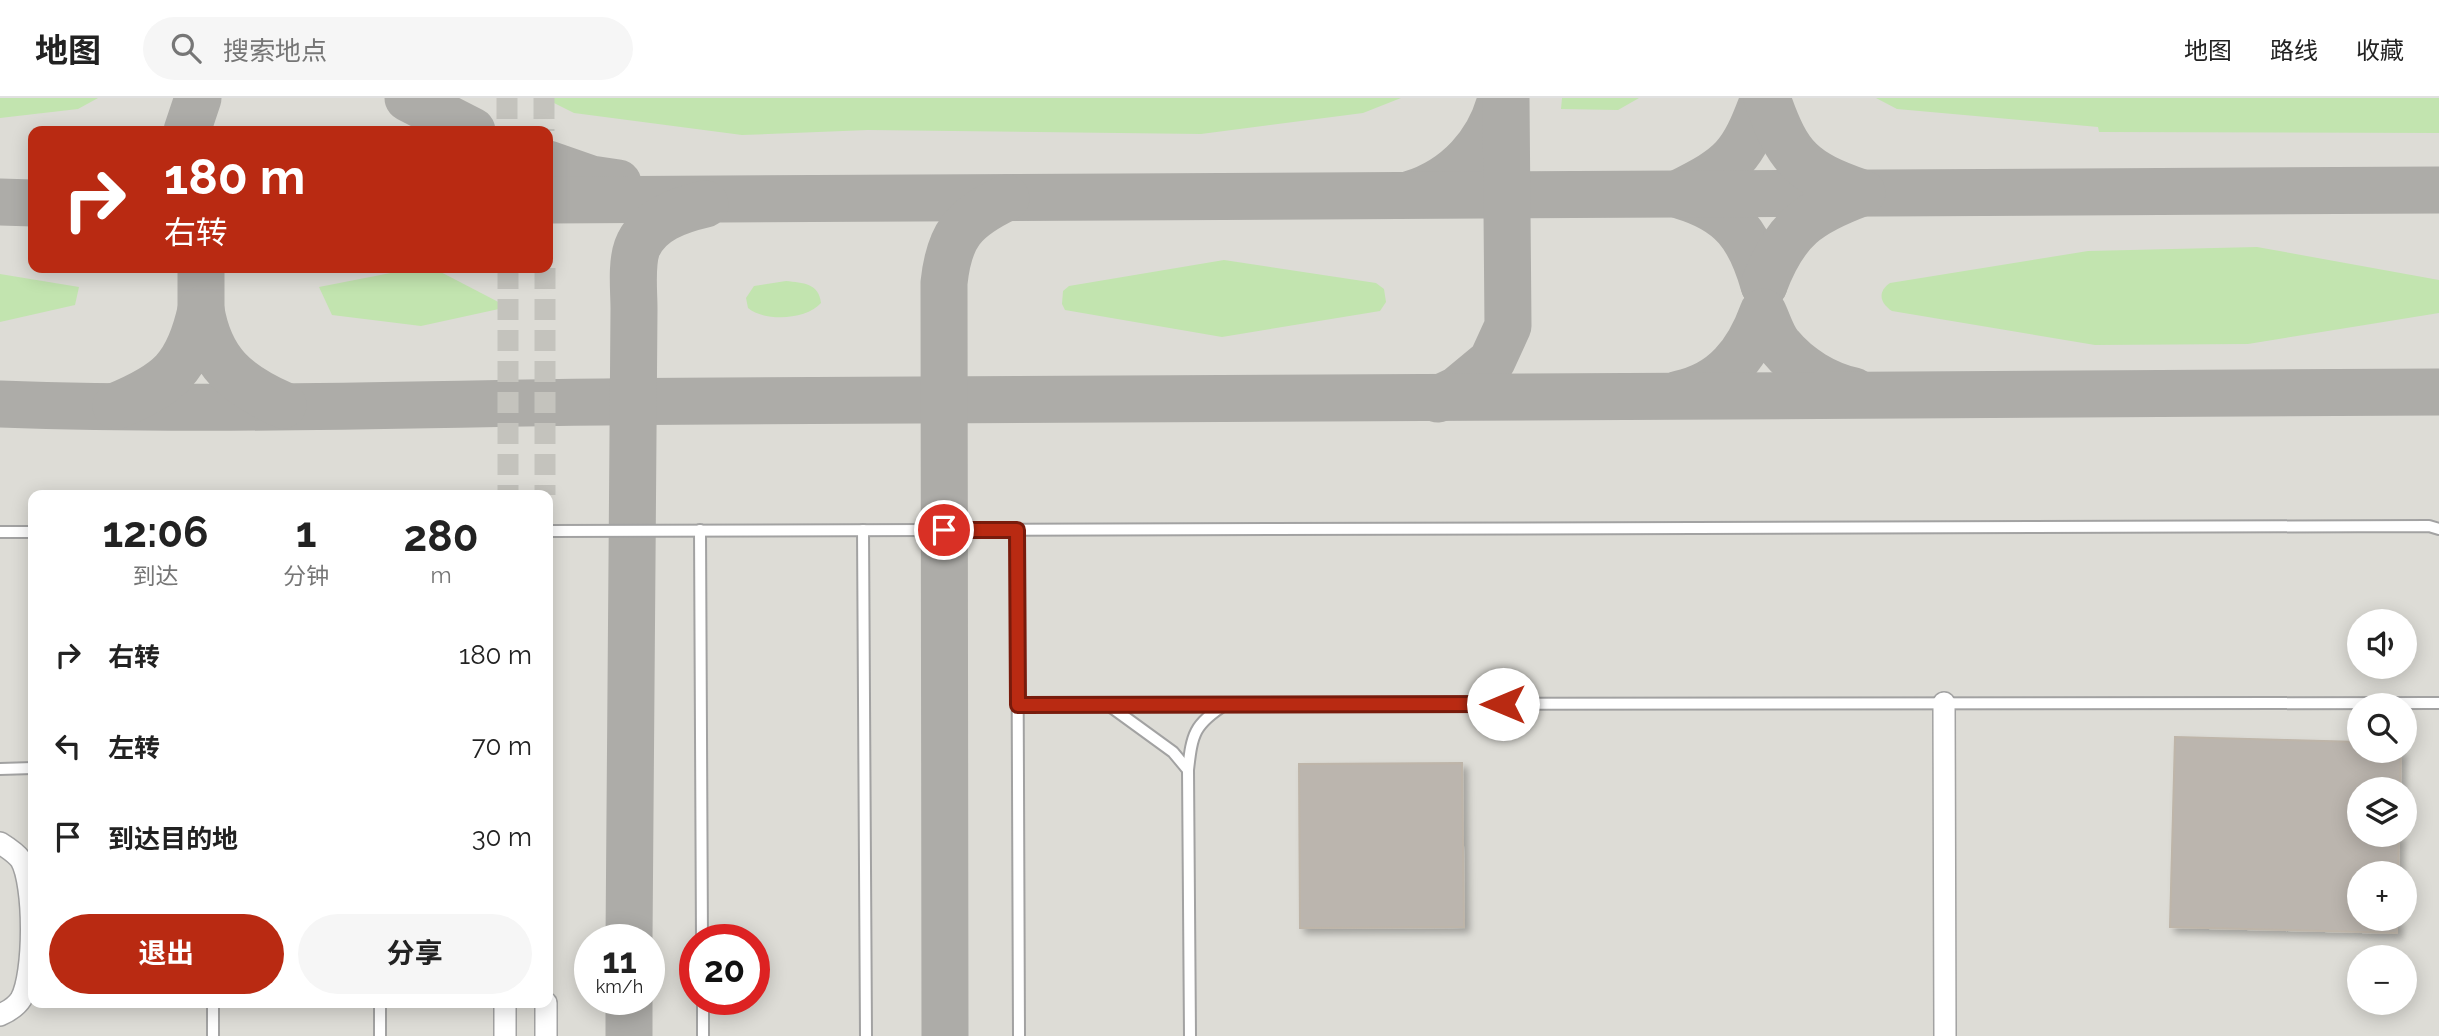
<!DOCTYPE html>
<html lang="zh">
<head>
<meta charset="utf-8">
<style>
  body { margin:0; font-family:Raleway,"Noto Sans SC",sans-serif; background:#f6f6f6; color:#222; height:100vh; display:flex; flex-direction:column; font-size:26px; white-space:nowrap }
  * { box-sizing:border-box; margin:0 }
  p { font-size:23px; color:#767676 }
  .icon { flex:none; width:38px; height:38px; fill:none; stroke:currentColor; stroke-width:2; stroke-linecap:round; stroke-linejoin:round }
  .map { position:relative; flex:1; overflow:hidden }
  .details { position:absolute; left:28px; top:392px; width:525px; height:518px; display:flex; flex-direction:column; background:#fff; border-radius:14px; box-shadow:0 4px 18px #0003 }
  .details>* { flex:none }
  .banner { position:absolute; left:28px; top:28px; width:525px; height:147px; border-radius:14px; box-shadow:0 4px 18px #0003; background:#b92a12; color:#fff; overflow:hidden }
  .fabs { position:absolute; left:2347px; top:511px; display:grid; gap:14px }
  .fabs a { display:grid; place-items:center; width:70px; height:70px; border-radius:50%; background:#fff; box-shadow:0 4px 18px #0003; font-size:35px }
  .speed { position:absolute; left:574px; top:826px; display:flex; gap:14px; font-size:35px; font-weight:700; text-align:center }
  .speed>* { display:grid; place-content:center; width:91px; height:91px; border-radius:50%; background:#fff; box-shadow:0 4px 18px #0003; line-height:1 }
  .speed small { font-size:18px; font-weight:400 }
  .speed .limit { border:10px solid #d22; background:#fff; color:#111 }
  .pin { position:absolute; display:grid; place-items:center; width:60px; height:60px; color:#fff; margin:-30px; border:4px solid #fff; border-radius:50%; box-shadow:0 2px 7px #0007 }
  .me { position:absolute; width:77px; margin:-38px; rotate:270deg; stroke-linejoin:round; filter:drop-shadow(0 0 5px #0008) }
  .turn { display:flex; align-items:center; gap:24px; height:147px; padding:0 21px; font-size:32px }
  .turn .icon { width:91px; height:91px; stroke-width:2.5 }
  .turn b { display:block; font-size:49px; line-height:60px }
  .eta { display:flex; justify-content:space-evenly; align-items:center; height:119px; text-align:center }
  .eta b { font-size:42px; font-weight:700; line-height:49px }
  .primary-button { display:flex; gap:14px; margin-top:auto; padding:14px 21px }
  .primary-button a { flex:1; height:80px; border-radius:42px; background:#b92a12; color:#fff; font-size:28px; font-weight:700; line-height:80px; text-align:center }
  .primary-button a+a { background:#f6f6f6; color:#222 }
  ul { padding:0; list-style:none }
  li { display:flex; align-items:center; gap:21px; height:91px; padding:0 21px }
  li div { flex:1 }
  li b { display:block; font-size:26px }
  li em { font-style:normal }
  header { display:flex; align-items:center; gap:42px; box-sizing:border-box; height:98px; padding:0 35px; background:#fff; border-bottom:2px solid #e0e0e0 }
  header strong { font-size:33px }
  nav { display:flex; gap:38px; margin-inline-start:auto; font-size:24px }
  .search { width:490px; height:63px; background:#f6f6f6; display:flex; align-items:center; gap:18px; box-sizing:border-box; padding:0 24px; border-radius:38px; color:#767676; font-size:26px }
  .map>svg:first-child { display:block }
</style>
</head>
<body>
<header>
<strong>地图</strong>
<div class="search"><svg class="icon" aria-label="search" viewBox="0 0 24 24"><circle cx="10" cy="10" r="6"/><path d="M15 15l6 6"/></svg>搜索地点</div>
<nav><a>地图</a><a>路线</a><a>收藏</a></nav>
</header>
<div class="map">
<svg width="2439" height="938" viewBox="0 0 2439 938">
  <defs>
    <filter id="shadow"><feDropShadow dx="5" dy="5" stdDeviation="3.5" flood-color="#0004"/></filter>
  </defs>
  <rect width="100%" height="100%" fill="#eeece5"/>
  <!-- airport -->
  <path fill="#dddcd6" fill-rule="evenodd" d="M0,0H2439V938H0ZM33,33H548V170H33ZM33,397H548V905H33ZM2359,523H2404V569H2359ZM2359,607H2404V653H2359ZM2359,691H2404V737H2359ZM2359,775H2404V821H2359ZM590,842H649V901H590ZM695,842H754V901H695ZM2359,859H2404V905H2359Z"/>
  <!-- grass -->
  <g fill="#c2e4af">
    <path d="M0,0H98L78,11L0,20Z"/>
    <path d="M544,0H1401L1363,15L1201,36L868,32L742,37L574,15Z"/>
    <path d="M1562,0H1639L1618,12L1561,11Z"/>
    <path d="M1876,0H2439V35L2099,34L2098,29L1897,11Z"/>
    <path d="M2257,149L2439,182V215L2248,246L2095,247L1892,213C1880,205 1877,194 1890,185L2088,153Z"/>
    <path d="M1224,162L1376,185L1384,191L1386,204L1380,213L1222,239L1065,212L1062,206L1063,193L1069,188Z"/>
    <path d="M416,170H433L508,209L421,228L332,217L319,189Z"/>
    <path d="M0,176L79,189L75,207L0,224Z"/>
    <path d="M786,183C803,185 819,185 821,205C806,222 765,224 748,210L746,200L754,188Z"/>
  </g>
  <g fill="none" stroke-linecap="round" stroke-linejoin="round">
    <!-- taxiway -->
    <g stroke="#adaca8" stroke-width="47">
      <path d="M408,0L472,33"/>
      <path d="M187,33L198,0"/>
      <path d="M548,66L591,81L618,85"/>
      <path d="M1411,96C1456,82 1490,46 1501,0"/>
      <path d="M1677,96C1733,68 1742,60 1764,0"/>
      <path d="M1682,98C1732,113 1750,138 1764,187"/>
      <path d="M548,102L2439,92"/>
      <path d="M0,104L33,105"/>
      <path d="M201,170V212"/>
      <path d="M1764,187C1785,131 1808,115 1862,95C1802,74 1788,61 1767,0"/>
      <path d="M1679,296C1724,287 1748,255 1763,214C1768,224 1772,239 1780,248C1798,270 1826,287 1854,293"/>
      <path d="M1438,301L1457,292L1492,263L1508,228L1506,0"/>
      <path d="M0,306C241,315 482,303 723,303C1295,302 1867,296 2439,294"/>
      <path d="M116,308C169,286 188,270 201,212C210,264 236,286 283,307"/>
      <path d="M629,842L634,211C634,193 631,167 637,150C648,122 679,112 705,106"/>
      <path d="M629,938V901"/>
      <path d="M945,938L944,185C949,137 963,121 1006,100"/>
    </g>
  </g>
  <!-- building -->
  <g fill="#bbb5ae" stroke="#beb5a9" stroke-width="2" filter="url(#shadow)">
    <path d="M2175,639L2359,644V653H2401L2400,691H2359V737H2399L2398,775H2359V821H2397V835L2170,829Z"/>
    <path d="M1462,665L1464,829L1300,830L1299,666Z"/>
  </g>
  <g fill="none" stroke-linecap="round" stroke-linejoin="round">
    <!-- minor-tunnel -->
    <g stroke="#c4c3bd" stroke-width="21" stroke-dasharray="21 10" stroke-linecap="butt">
      <path d="M507,0V33"/>
      <path d="M544,0V33"/>
      <path d="M508,170V397"/>
      <path d="M545,170V397"/>
    </g>
    <!-- service casing -->
    <g stroke="#a2a2a2" stroke-width="14">
      <g id="service">
        <path d="M700,432L702,842"/>
        <path d="M863,432L866,938"/>
        <path d="M1017,432L1019,938"/>
        <path d="M548,433L2429,428L2439,431"/>
        <path d="M0,434H33"/>
        <path d="M1107,606L1173,654L1188,672"/>
        <path d="M1018,607L1225,606"/>
        <path d="M0,671L33,670"/>
        <path d="M703,901V938"/>
        <path d="M213,938V905"/>
        <path d="M380,938V905"/>
        <path d="M1190,938L1188,672C1192,636 1194,626 1226,606L2439,605"/>
      </g>
    </g>
    <!-- minor casing -->
    <g stroke="#a2a2a2" stroke-width="24">
      <g id="minor">
        <path d="M1944,605L1945,938"/>
        <path d="M0,745C8,750 16,755 21,762C35,786 35,876 21,901C16,909 9,913 0,917"/>
        <path d="M546,905V938"/>
        <path d="M505,938V905"/>
      </g>
    </g>
    <!-- service -->
    <use href="#service" stroke="#fff" stroke-width="10"/>
    <!-- minor -->
    <use href="#minor" stroke="#fff" stroke-width="21"/>
  </g>
  <g fill="none" stroke-linecap="round" stroke-linejoin="round">
    <!-- route casing -->
    <g stroke="#781b0c" stroke-width="18">
      <path id="route" d="M944,432H1017L1018,607L1503,606"/>
    </g>
    <!-- route -->
    <use href="#route" stroke="#b92a12" stroke-width="12"/>
  </g>
</svg>
<div class="fabs">
<a><svg class="icon" aria-label="sound" viewBox="0 0 24 24"><path d="M4 9h4l5-4v14l-5-4H4zM17 9q2 3 0 6"/></svg></a>
<a><svg class="icon" aria-label="search" viewBox="0 0 24 24"><circle cx="10" cy="10" r="6"/><path d="M15 15l6 6"/></svg></a>
<a><svg class="icon" aria-label="layers" viewBox="0 0 24 24"><path d="M12 4l9 5-9 5-9-5zM3 14l9 5 9-5"/></svg></a>
<a>+</a>
<a>−</a>
</div>
<div class="speed"><div>11<small>km/h</small></div><div class="limit">20</div></div>
<div class="pin" style="left:944px;top:432px;background:#d93025"><svg class="icon" aria-label="arrive" viewBox="0 0 24 24"><path d="M6 21V4h12l-3 4 3 4H6"/></svg></div>
<svg class="me" style="left:1503px;top:606px" viewBox="-20 -20 40 40"><circle r="19" fill="#fff"/><path d="M0-13L10 11 0 6-10 11z" fill="#b92a12"/></svg>
<div class="banner">
<div class="turn"><svg class="icon" aria-label="right" viewBox="0 0 24 24"><path d="M7 20v-9h11M14 6l5 5-5 5"/></svg><div><b>180 m</b>右转</div></div>
</div>
<section class="details">
<div class="eta">
<div><b>12:06</b><p>到达</p></div>
<div><b>1</b><p>分钟</p></div>
<div><b>280</b><p>m</p></div>
</div>
<ul>
<li><svg class="icon" aria-label="right" viewBox="0 0 24 24"><path d="M7 20v-9h11M14 6l5 5-5 5"/></svg><div><b>右转</b></div><em>180 m</em></li>
<li><svg class="icon" aria-label="left" viewBox="0 0 24 24"><path d="M17 20v-9H6M10 6l-5 5 5 5"/></svg><div><b>左转</b></div><em>70 m</em></li>
<li><svg class="icon" aria-label="arrive" viewBox="0 0 24 24"><path d="M6 21V4h12l-3 4 3 4H6"/></svg><div><b>到达目的地</b></div><em>30 m</em></li>
</ul>
<div class="primary-button"><a>退出</a><a>分享</a></div>
</section>
</div>
</body>
</html>
